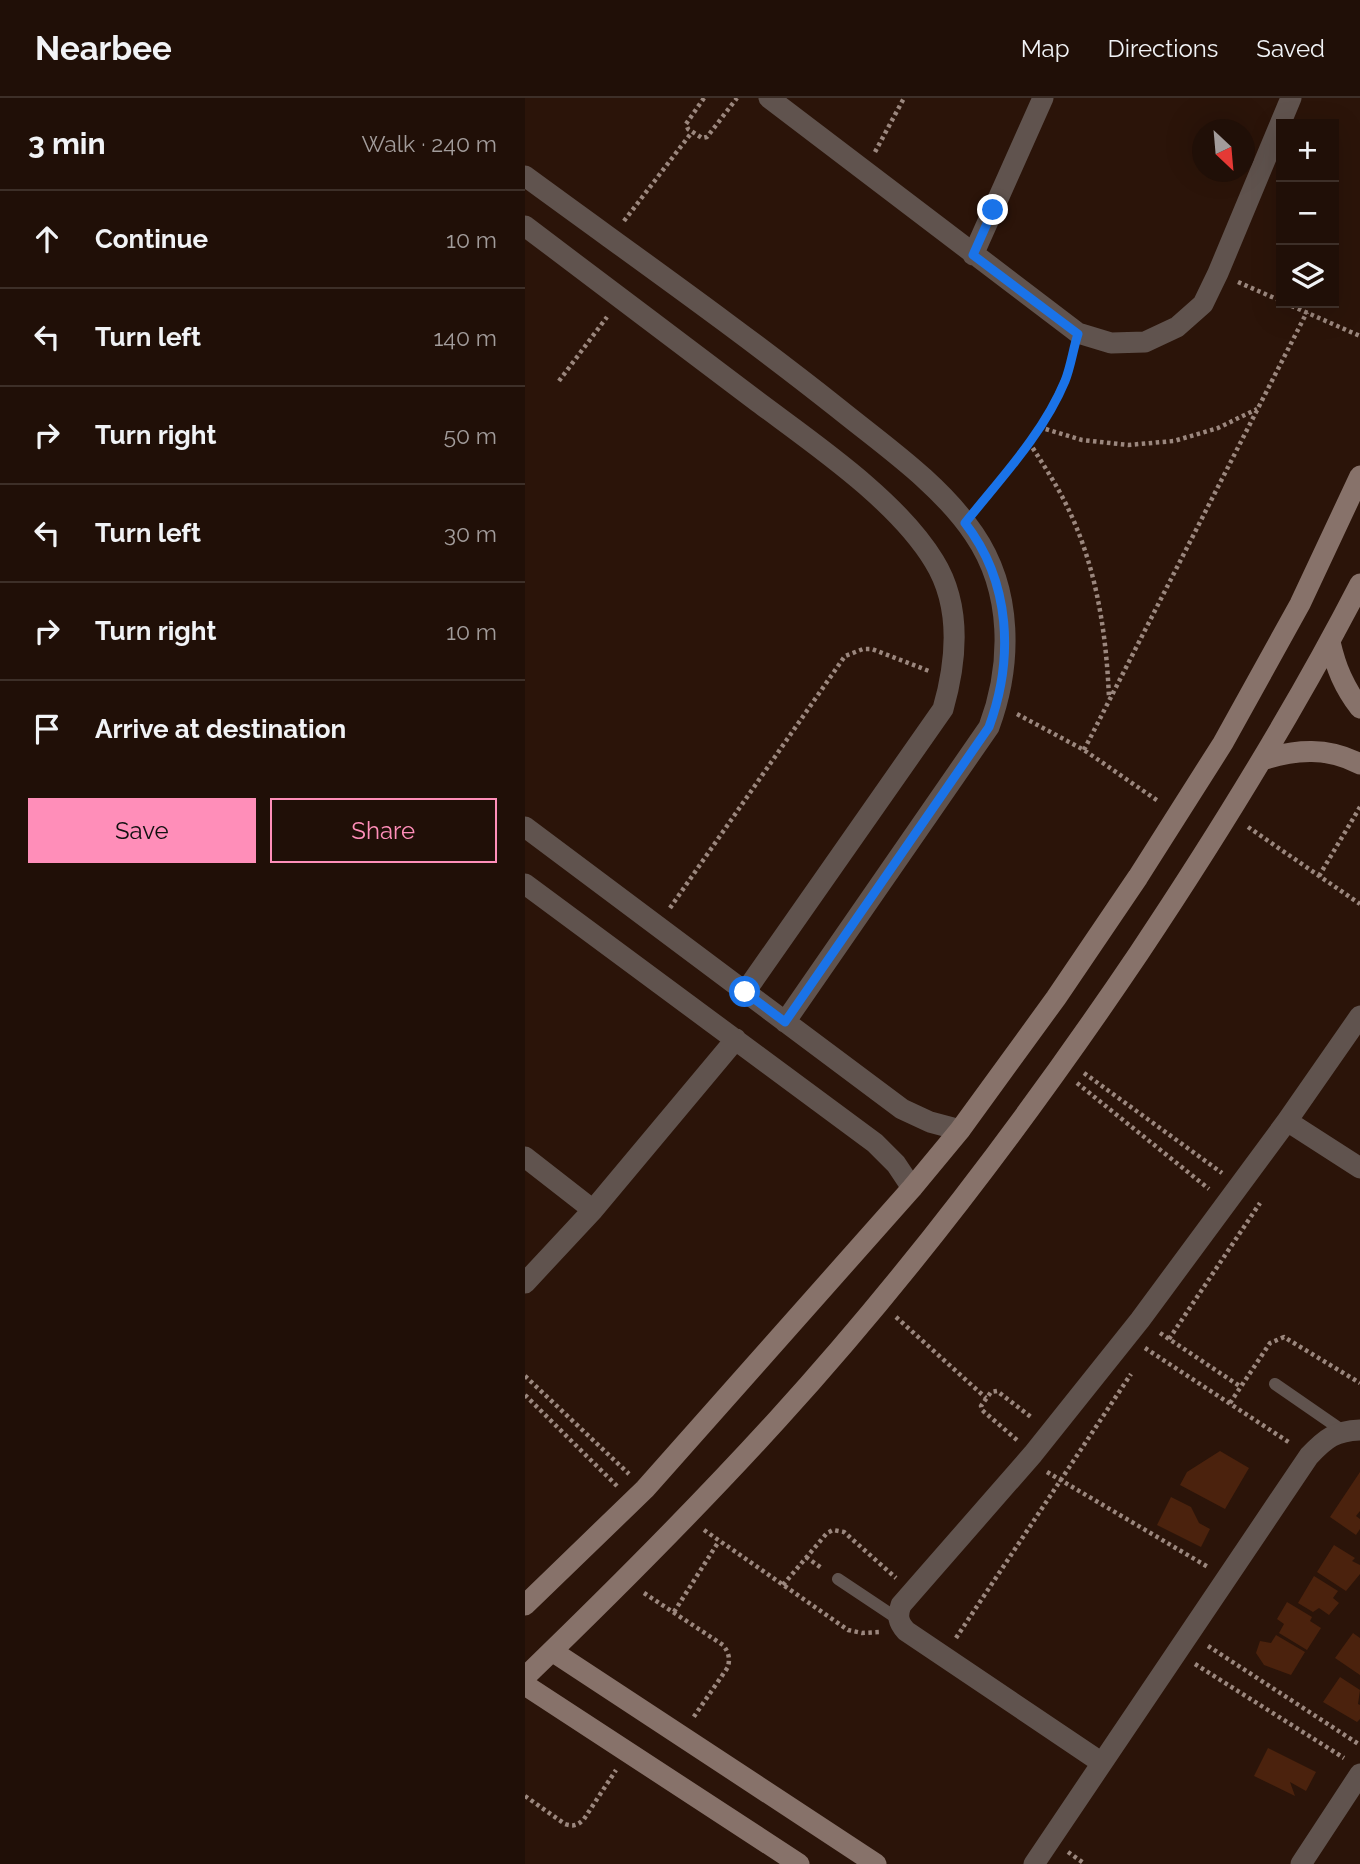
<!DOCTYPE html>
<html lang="en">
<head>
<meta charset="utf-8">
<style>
	body { margin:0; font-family:Raleway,sans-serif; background:#2d1d15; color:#f1f3f6 }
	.controls { position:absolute; right:21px; top:21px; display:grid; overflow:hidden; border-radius:0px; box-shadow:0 7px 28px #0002 }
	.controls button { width:63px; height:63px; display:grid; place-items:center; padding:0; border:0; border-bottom:2px solid #3d2f28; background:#200f07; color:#f1f3f6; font:35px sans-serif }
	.compass { position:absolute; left:667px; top:21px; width:63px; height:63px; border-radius:50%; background:#200f07; box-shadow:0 7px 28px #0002; rotate:154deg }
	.stop { position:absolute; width:21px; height:21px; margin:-16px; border:5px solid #1a73e8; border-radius:50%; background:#fff }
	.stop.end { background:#1a73e8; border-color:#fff; box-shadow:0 2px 7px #0008 }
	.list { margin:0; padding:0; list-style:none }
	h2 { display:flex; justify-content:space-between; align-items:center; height:91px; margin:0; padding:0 28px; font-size:30px }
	h2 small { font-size:23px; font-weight:400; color:#a29c9b }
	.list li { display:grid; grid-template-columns:46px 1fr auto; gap:21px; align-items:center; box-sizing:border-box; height:98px; padding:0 28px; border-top:2px solid #3d2f28 }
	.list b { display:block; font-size:26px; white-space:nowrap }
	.list em { font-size:23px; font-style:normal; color:#a29c9b }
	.actions { display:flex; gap:14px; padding:21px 28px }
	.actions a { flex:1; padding:16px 0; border:2px solid #ff8eb9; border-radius:0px; text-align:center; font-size:24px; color:#ff8eb9 }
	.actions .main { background:#ff8eb9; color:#111 }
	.icon { flex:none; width:38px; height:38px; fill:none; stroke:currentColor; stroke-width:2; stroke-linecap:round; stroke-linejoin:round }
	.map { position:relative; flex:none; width:835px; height:1766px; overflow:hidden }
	header { display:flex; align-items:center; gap:42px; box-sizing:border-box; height:98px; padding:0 35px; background:#200f07; border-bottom:2px solid #3d2f28 }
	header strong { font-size:33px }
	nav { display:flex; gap:38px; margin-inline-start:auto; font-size:24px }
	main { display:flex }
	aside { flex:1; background:#200f07 }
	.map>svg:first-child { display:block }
	.building { fill:#4b220d }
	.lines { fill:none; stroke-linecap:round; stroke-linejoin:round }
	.path { stroke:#9b877e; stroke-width:4.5; stroke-dasharray:3.5 3.5; stroke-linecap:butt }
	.lane { stroke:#60534e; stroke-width:12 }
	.street { stroke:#60534e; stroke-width:21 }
	.secondary { stroke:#87726a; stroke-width:21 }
	.route { stroke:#1a73e8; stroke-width:9 }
</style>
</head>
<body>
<header>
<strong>Nearbee</strong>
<nav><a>Map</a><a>Directions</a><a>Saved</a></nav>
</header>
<main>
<aside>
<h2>3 min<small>Walk · 240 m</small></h2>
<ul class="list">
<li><svg class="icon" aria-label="ahead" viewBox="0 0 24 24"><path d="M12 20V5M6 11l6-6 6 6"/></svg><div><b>Continue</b></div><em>10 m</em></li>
<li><svg class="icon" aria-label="left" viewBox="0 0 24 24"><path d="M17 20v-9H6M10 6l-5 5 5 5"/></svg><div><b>Turn left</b></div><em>140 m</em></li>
<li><svg class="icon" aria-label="right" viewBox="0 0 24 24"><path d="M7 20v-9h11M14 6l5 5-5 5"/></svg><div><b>Turn right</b></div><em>50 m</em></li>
<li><svg class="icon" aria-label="left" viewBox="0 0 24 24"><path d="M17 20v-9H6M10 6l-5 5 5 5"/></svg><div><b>Turn left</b></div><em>30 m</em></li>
<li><svg class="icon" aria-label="right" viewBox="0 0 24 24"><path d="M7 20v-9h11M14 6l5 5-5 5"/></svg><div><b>Turn right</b></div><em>10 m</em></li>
<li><svg class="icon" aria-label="arrive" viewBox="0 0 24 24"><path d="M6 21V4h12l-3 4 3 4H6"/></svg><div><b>Arrive at destination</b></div></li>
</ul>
<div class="actions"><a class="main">Save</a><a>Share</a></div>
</aside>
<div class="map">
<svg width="835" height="1766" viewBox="0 0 835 1766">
	<rect width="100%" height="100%" fill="#2b1409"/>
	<path class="building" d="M695,1353L724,1370L700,1411L655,1387L662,1374Z
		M835,1374V1413L831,1418L835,1421V1431L831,1437L805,1419Z
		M646,1399L666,1409L674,1425L685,1431L676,1449L632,1427Z
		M809,1447L830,1460L827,1463L835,1467V1476L821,1493L792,1474Z
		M789,1478L813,1493L808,1500L814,1505L804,1517L794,1510L788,1514L773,1505Z
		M762,1504L787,1519L785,1523L796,1530L782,1552L754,1535L759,1526L752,1521Z
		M828,1535L835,1540V1577L810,1560Z
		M751,1537L780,1554L766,1577L739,1567L731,1555L735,1543L746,1545Z
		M815,1579L835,1592L833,1606L835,1607V1621L832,1624L798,1604Z
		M743,1650L791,1674L781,1693L765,1684L770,1698L729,1678Z"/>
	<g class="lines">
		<path class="path" d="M179,0L161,26L163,31L177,40L182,39L212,0
			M350,54L379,0
			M99,123L167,34
			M713,184L756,203
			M760,205L835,238
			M34,283L82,219
			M514,329L557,342L603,347L649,343L693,330L732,311
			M504,344C514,360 524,375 533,391C569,455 581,527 584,600
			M455,406C492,359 531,315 547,257
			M492,616L559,652L633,703
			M559,652L782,214
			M723,729L835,806
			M794,778L835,709
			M145,810L320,558L338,551H347L404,573
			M559,975L697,1075
			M552,985L684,1091
			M371,1219L461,1300
			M635,1235L716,1289
			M644,1241L735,1105
			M620,1250L765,1345
			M0,1278L104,1376
			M0,1297L92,1388
			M705,1305L745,1245L759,1239L835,1285
			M492,1342L457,1312L456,1308L466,1294L472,1293L506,1319
			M522,1374L683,1469
			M179,1432L323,1532L337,1535L356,1534
			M281,1459L298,1471
			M258,1487L302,1435L308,1432L319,1434L371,1480
			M119,1495L198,1547C204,1555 205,1560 203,1569L168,1620
			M149,1514L194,1443
			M431,1540L606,1276
			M683,1548L835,1647
			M670,1566L819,1660
			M0,1698L40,1726C49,1729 53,1727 59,1721L91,1672
			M543,1754L560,1766"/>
		<path class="lane" d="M750,1286L818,1333
			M313,1481L373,1521"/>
		<path class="street" d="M244,0L553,235L586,245L620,244L652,229L678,206L693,175L766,0
			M0,78C105,155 212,230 314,311C361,349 415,386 449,436C488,493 487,567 464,629L260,924
			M0,128C78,187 155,245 233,304C289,346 372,402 409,463C437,508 432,562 418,611L220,894
			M448,157L518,0
			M0,729L377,1011L405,1024L435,1032
			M0,786L350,1045L371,1066L387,1090
			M762,1023L835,1070
			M0,1059L68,1112
			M0,1185L68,1112L211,941
			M577,1665L381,1533C373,1524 372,1518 376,1507L508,1356L615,1222L762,1023L835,918
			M509,1766L784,1358C801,1340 810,1333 835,1332
			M776,1766L835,1676"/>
		<path class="secondary" d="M805,544C811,570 819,589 835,610
			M737,662C771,651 803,649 835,666
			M0,1507L120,1391L387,1090L435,1032L531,900L613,779L698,645L775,506L835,378
			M27,1553L351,1766
			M0,1579C87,1495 172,1410 253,1321C385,1176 504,1018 614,855C694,735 769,614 835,486
			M0,1587L274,1766"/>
	</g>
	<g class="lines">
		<path class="route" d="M220,894L260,924L464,629C489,561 486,484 440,425C476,380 518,336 540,283C546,268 548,251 553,236L448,157L468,112"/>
	</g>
</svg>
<div class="controls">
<button>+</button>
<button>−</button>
<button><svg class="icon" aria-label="layers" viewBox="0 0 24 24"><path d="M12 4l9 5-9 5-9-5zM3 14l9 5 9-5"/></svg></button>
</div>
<svg class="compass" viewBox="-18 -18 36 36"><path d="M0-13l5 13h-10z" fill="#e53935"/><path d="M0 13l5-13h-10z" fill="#a29c9b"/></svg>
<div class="stop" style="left:220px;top:894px"></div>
<div class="stop end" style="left:468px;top:112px"></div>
</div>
</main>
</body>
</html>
